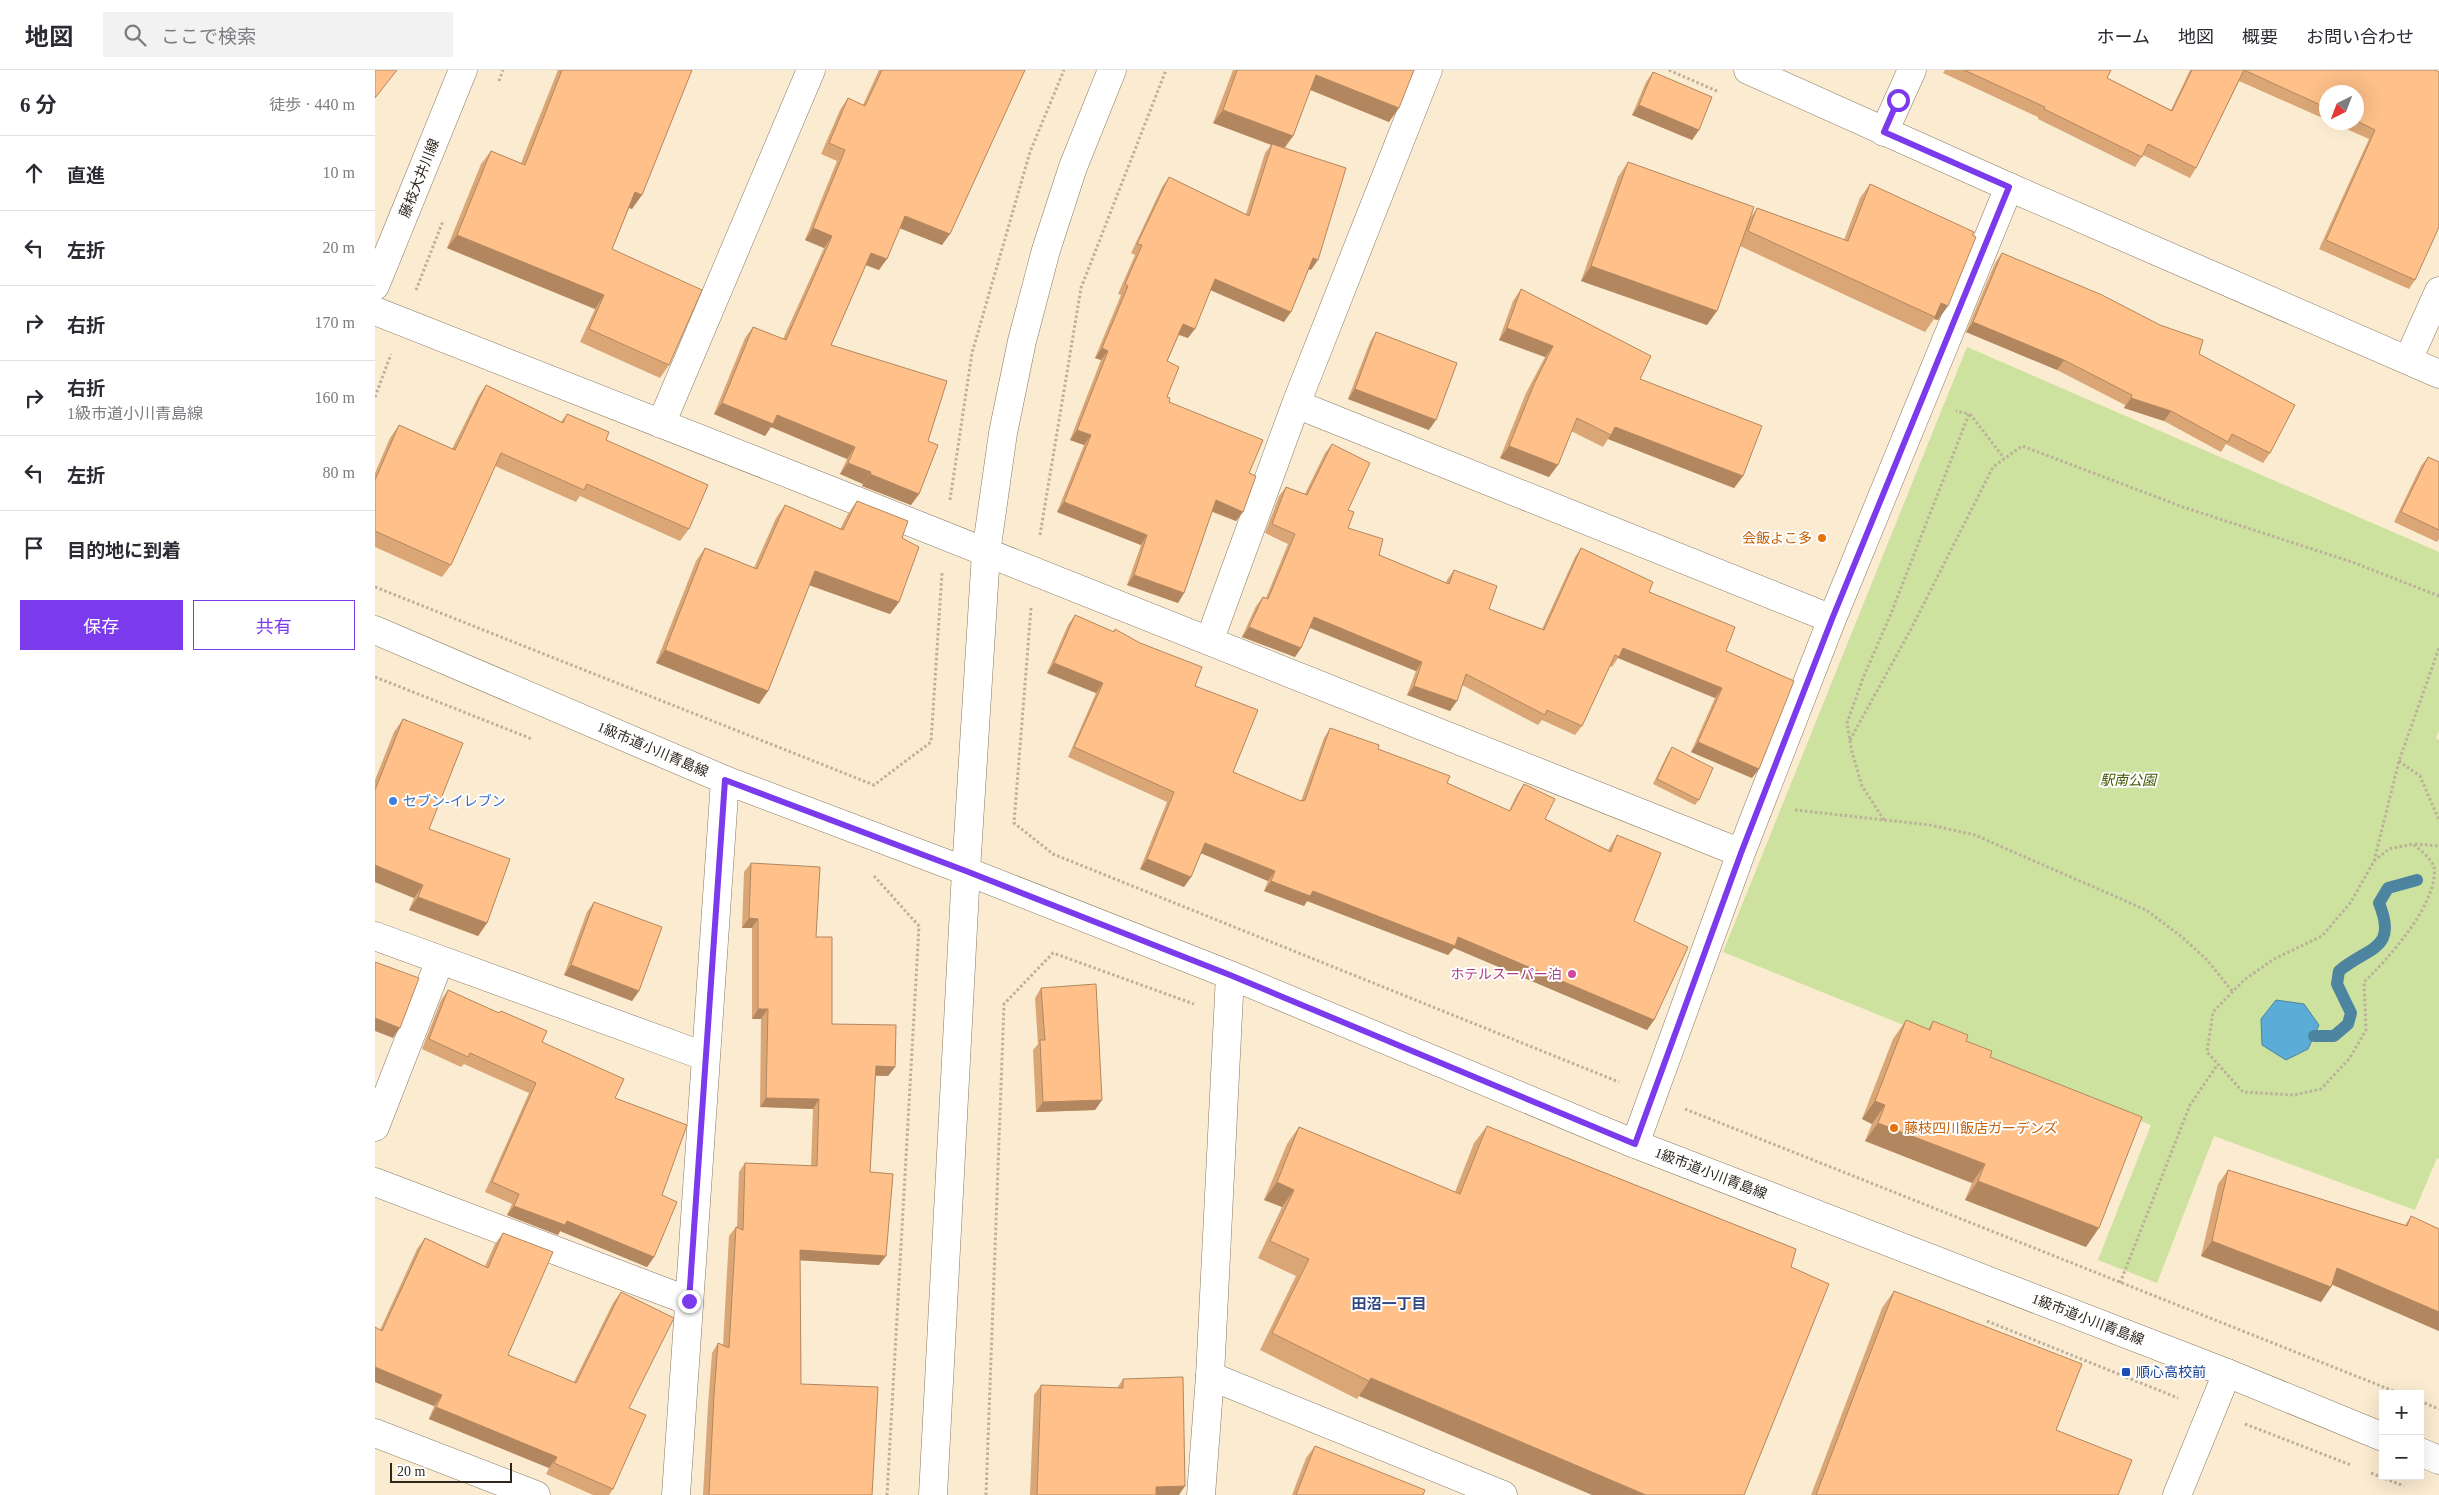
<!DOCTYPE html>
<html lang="ja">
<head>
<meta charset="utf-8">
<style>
	body { margin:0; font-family:"Times New Roman","Noto Sans JP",serif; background:#f2f2f3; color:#2b2b33 }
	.controls { position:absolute; right:15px; bottom:15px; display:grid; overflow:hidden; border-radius:0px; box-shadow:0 5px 20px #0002 }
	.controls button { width:45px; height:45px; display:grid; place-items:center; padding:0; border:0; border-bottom:1px solid #e1e1e2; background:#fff; color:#2b2b33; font:25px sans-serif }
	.compass { position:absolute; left:1944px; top:15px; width:45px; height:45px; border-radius:50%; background:#fff; box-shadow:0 5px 20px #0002; rotate:222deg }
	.scale { position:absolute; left:15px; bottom:12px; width:122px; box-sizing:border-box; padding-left:5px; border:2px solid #2d271e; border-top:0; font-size:14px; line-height:18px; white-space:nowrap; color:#2d271e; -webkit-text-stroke:4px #fff; paint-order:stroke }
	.stop { position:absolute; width:15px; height:15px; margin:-11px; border:4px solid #7c3aed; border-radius:50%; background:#fff }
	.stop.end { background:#7c3aed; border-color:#fff; box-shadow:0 1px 5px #0008 }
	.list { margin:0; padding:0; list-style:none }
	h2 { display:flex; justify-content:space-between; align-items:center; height:65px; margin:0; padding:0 20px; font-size:21px }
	h2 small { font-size:16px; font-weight:400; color:#7c7c81 }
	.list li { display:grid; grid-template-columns:32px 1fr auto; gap:15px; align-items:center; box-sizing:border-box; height:75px; padding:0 20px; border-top:1px solid #e1e1e2 }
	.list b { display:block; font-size:19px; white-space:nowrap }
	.list p { margin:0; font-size:16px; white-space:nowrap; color:#7c7c81 }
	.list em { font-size:16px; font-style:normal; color:#7c7c81 }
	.actions { display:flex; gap:10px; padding:15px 20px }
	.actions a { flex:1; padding:11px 0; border:1px solid #7c3aed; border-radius:0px; text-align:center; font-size:18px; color:#7c3aed }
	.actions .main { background:#7c3aed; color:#fff }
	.icon { flex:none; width:28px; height:28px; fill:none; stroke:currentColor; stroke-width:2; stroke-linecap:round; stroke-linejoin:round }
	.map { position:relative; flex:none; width:2064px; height:1425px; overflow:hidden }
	header { display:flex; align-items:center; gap:30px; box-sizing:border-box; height:70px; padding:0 25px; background:#fff; border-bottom:1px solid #e1e1e2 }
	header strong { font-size:24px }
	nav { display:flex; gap:28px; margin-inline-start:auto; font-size:18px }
	.search { width:350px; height:45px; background:#f2f2f3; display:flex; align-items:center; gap:12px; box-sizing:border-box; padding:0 18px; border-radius:0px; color:#7c7c81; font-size:19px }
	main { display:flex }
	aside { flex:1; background:#fff }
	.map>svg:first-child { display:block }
	.green { fill:#cce29e }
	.water { fill:#5bacd7; stroke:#4d84a0 }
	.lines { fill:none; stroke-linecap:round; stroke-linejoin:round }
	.stream { stroke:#4d84a0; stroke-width:12 }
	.minor-casing { stroke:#877962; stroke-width:29 }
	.tertiary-casing { stroke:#877962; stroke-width:29 }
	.primary-casing { stroke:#877962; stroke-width:29 }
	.path { stroke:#bdb09b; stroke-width:3; stroke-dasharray:2.5 2.5; stroke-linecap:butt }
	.minor { stroke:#fff; stroke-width:28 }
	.tertiary { stroke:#fff; stroke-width:28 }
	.primary { stroke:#fff; stroke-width:28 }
	.wall { fill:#dba676 }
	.shaded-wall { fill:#b28760 }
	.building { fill:#ffc189; stroke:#b28760 }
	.route { stroke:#7c3aed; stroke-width:6 }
	.food-dot { fill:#e8710a; stroke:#fff; stroke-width:2 }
	.shop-dot { fill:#3f7fe0; stroke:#fff; stroke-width:2 }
	.hotel-dot { fill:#d1479c; stroke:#fff; stroke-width:2 }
	.transit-dot { fill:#1a4fb4; stroke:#fff; stroke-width:2 }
	.labels { text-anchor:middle; stroke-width:4; stroke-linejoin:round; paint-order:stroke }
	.street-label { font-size:14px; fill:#2d271e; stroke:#fff }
	.food-label { font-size:14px; fill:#c56008; stroke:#fff; text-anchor:end }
	.park-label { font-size:14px; font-style:italic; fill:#445801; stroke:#fff }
	.shop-label { font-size:14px; fill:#366cbe; stroke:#fff; text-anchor:start }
	.hotel-label { font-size:14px; fill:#b23c85; stroke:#fff; text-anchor:end }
	.transit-label { font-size:14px; fill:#164399; stroke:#fff; text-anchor:start }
	.neighbourhood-label { font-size:15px; font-weight:bold; fill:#334882; stroke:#fff }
</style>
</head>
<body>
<header>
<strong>地図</strong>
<div class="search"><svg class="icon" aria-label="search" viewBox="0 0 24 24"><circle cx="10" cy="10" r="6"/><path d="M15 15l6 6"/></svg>ここで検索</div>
<nav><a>ホーム</a><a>地図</a><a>概要</a><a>お問い合わせ</a></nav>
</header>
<main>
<aside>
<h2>6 分<small>徒歩 · 440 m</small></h2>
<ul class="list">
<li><svg class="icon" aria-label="ahead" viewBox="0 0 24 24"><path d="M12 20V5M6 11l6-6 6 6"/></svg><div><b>直進</b></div><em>10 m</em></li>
<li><svg class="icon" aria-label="left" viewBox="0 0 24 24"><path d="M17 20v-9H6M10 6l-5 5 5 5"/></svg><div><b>左折</b></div><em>20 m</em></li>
<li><svg class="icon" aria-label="right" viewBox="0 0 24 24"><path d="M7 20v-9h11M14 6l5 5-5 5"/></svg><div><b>右折</b></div><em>170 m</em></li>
<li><svg class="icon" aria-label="right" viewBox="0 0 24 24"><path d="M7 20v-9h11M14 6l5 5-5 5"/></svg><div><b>右折</b><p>1級市道小川青島線</p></div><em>160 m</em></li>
<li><svg class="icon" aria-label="left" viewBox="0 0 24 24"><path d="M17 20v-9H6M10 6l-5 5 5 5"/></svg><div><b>左折</b></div><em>80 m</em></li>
<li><svg class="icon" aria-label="arrive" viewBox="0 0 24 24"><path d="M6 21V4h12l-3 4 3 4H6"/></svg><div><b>目的地に到着</b></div></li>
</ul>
<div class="actions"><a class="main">保存</a><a>共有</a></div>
</aside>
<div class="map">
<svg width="2064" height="1425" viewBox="0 0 2064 1425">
	<rect width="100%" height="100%" fill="#fbebd1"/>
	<path class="green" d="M1592,277L2064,482V661L2061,668L2064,670V1089L2062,1088L2040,1140L1839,1066L1782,1213L1723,1190L1776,1055L1348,882Z"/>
	<path class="water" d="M1901,930L1929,934L1944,955L1933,979L1911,990L1887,975L1886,949Z"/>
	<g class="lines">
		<path class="stream" d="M1939,966H1959L1973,954L1976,943L1962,914L1964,901C1994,876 2023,880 2004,833L2013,818L2042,810"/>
		<defs>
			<path id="minor" d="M1509,62L1537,0
				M0,241C456,420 912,600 1366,783
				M2033,290L2064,221
				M921,334L1457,549
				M286,354L436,0
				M835,569L921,334L1053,0
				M0,866L329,986
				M0,1057L65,890
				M1260,1074L1366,783L1457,549L1634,117
				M0,1112L314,1231
				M0,1363L161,1425
				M301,1425L350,710
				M826,1425L835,1306
				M1802,1425L1852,1303"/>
			<path id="tertiary" d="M1373,0L1634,117L2064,304
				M0,560L350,710L591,801L855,905L1260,1074L1852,1303L2008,1367
				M855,905L835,1306L1128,1425
				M2045,1382L2064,1390
				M558,1425L591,801L611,483L628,363L647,271L671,180L698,97L737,0"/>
			<path id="primary" d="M0,216L88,0"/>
		</defs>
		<use href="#minor" class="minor-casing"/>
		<use href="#tertiary" class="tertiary-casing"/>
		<use href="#primary" class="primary-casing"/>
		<path class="path" d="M1294,0L1344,22
			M124,11L128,0
			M41,220L68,151
			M0,327L16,284
			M1595,344L1629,388
			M575,430L597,283L655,82L689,0
			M665,465L706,218L791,0
			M0,517L499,715L556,672L567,503
			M656,538L639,753L678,784L1244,1012
			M0,607L157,669
			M1475,670L1535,561L1618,397L1647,376L1808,437L1977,492L2064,526
			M2024,691L2045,706L2064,750
			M1420,740L1555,755L1600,765L1771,840L1807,867L1832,890L1858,922
			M1509,750L1487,716L1477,682L1472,653L1488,608L1515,546L1594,344L1581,341
			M2040,774L2064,776
			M1999,791L2014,779L2038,774C2045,780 2056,788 2059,797C2064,833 2012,890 1989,912L1991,960L1974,989L1946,1019L1919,1025L1868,1022L1832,982L1838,942L1869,910L1899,889L1947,866L1976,832L1999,791L2024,691L2064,578
			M499,806L544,856L512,1425
			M1310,1039L2026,1324
			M1745,1213L1815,1035L1843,994
			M1612,1251L1803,1328
			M2045,1331L2064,1339
			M1870,1354L1976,1395
			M1996,1403L2029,1416
			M611,1425L629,934L678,883L819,934"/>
		<use href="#minor" class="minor"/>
		<use href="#tertiary" class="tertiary"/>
		<use href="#primary" class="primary"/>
	</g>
	<path class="wall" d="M183,0H317L257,139L254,138L237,179L294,295L285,308L205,272L220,239L72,178L106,94L116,81L146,93Z
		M504,0H650L567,175L524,158L504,200L491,195L456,275L553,371L544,424L536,435L487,416L488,414L465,404L472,389L396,357L390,366L339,344L370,268L378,257L408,269L449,178L430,170L462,91L446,84L465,40L473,28L488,35Z
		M858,0H1039L1014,52L935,20L918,66L910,78L936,200L934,199L909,252L835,220L813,268L804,265L792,291V327L794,332L874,403L868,442L861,451L837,442L809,523L803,533L752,515L766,475L682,442L709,375L695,370L726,290L720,288L746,225L743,224L760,185L756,183L787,117L794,107L871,144L890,83L896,75L838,53Z
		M1570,0H1736L1732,8L1796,40L1815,0H2060L2040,210L2034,219L1944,179L1994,69L1956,52H1982V22H1952V50L1864,11L1821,98L1815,108L1768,85L1760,97L1663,49V47L1568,3Z
		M1278,2L1324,60L1317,70L1257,45L1271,12Z
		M1253,92L1375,148L1382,138L1469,170L1485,128L1495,114L1563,250L1559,249L1550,262L1365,176L1332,255L1206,211L1243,107Z
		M1627,183L1824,284L1895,383L1888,393L1851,374L1846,382L1789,351L1749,338L1750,335L1682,300L1591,262L1620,193Z
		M1146,219L1265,309L1368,406L1359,418L1233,369L1228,377L1196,361L1174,407L1125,388L1151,323L1170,287L1124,270L1138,231Z
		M1001,262L1054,360L973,329L995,272Z
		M111,315L186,352L192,344L231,370L314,459L305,471L205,426L201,432L120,396L76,495L67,507L0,477V403L15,368L24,355L77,379L103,327Z
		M957,374L973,440V458L1004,485L1071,513L1072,510L1079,500L1114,539L1167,559L1200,487L1206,478L1274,522L1351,581L1377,708L1316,682L1340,628L1243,588L1237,597L1235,596L1207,656L1200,665L1167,650L1163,655L1087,615L1075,641L1032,625L1041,601L935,558L926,578L920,587L867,567L881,536L888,527L891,528L913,474L890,463L904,426L911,417L930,424L950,383Z
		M2053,387L2064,392V469L2062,472L2019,452L2046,396Z
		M482,431L527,468L524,532L515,544L434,515L393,621L384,634L281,593L321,491L330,478L379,498L401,448L410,435L465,459L473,444Z
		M700,545L738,562L740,559L820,616L858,702L926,731L949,668L955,658L1003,679L1072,713L1134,741L1142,724L1149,714L1170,749L1233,780L1242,765L1259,851L1279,950L1272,960L1079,878L1073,885L932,831L929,836L889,821L893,811L826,783L816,807L809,817L765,799L792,732L693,687L721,623L672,603L693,555Z
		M28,649L54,759L112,853L103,866L34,840L39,828L0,812V710L19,662Z
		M1297,677L1324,730L1320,735L1278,714L1293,683Z
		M376,793L441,867L457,954L520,997L513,1006H500L495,1102L504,1195L425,1190L426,1314L497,1425H328L333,1335L337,1283L343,1273L348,1275L354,1166L361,1157H362L364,1102L370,1093L436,1096L438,1039L385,1037L386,949H377V858H367L369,802Z
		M219,832L264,921L257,931L189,905L212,842Z
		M666,918L727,1030L720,1040L661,1042L658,980L663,974L660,928Z
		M73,920L124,943L126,941L240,1028L287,1125L279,1187L272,1197L185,1161L183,1165L132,1145L137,1134L110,1122L154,1023L89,994L86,997L47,979L66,930Z
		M1531,950L1553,959L1558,951L1591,971L1615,987L1711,1177L1590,1130L1597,1113L1490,1071L1497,1054L1487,1049L1518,969Z
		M1112,1056L1421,1179L984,1326L982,1329L885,1280L921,1206L883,1188L907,1137L889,1130L912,1074L924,1057L1080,1122L1099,1073Z
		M1853,1100L2030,1155L2036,1146L2064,1261L1957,1214L1956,1217L1946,1232L1826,1186L1843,1114Z
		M128,1163L133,1285L199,1312L238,1233L246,1222L254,1338L238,1419L234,1425H218L171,1404L174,1398L54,1349L59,1336L0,1312V1257L5,1260L42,1179L50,1168L110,1196L120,1174Z
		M1519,1221L1681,1360L1743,1425H1436L1507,1238Z
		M748,1309L804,1425H655L659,1325L666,1315L742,1318Z
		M940,1376L1048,1425H917L931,1388Z"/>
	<path class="shaded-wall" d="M941,5L1024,38L1014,52L931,18Z
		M1264,35L1324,60L1317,70L1257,45Z
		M848,40L918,66L908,79L838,53Z
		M260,122L267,125L257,139L250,136Z
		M530,146L575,164L567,175L522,157Z
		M438,158L457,166L449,178L430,170Z
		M82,165L229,225L220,239L72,178Z
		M496,183L512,189L504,200L488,194Z
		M938,188L943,190L936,200L931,198Z
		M1216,196L1342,241L1332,255L1206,211Z
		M840,209L916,242L909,252L833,219Z
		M1566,233L1573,236L1563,250L1559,249Z
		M1598,252L1689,290L1682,300L1591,262Z
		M808,254L820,259L813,268L802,264Z
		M1132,258L1178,276L1170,287L1124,270Z
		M727,278L733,281L726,290L720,288Z
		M980,319L1061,350L1054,360L973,329Z
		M1756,328L1796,341L1789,351L1749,338Z
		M347,333L402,345L480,377L472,389L396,357L390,366L339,344Z
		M1240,357L1368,406L1359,418L1233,369Z
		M702,360L716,365L709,375L695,370Z
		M1134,376L1183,395L1174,407L1125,388Z
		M473,393L496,402L488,414L465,404Z
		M495,404L544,424L536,435L487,416Z
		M841,430L868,442L861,451L834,440Z
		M689,432L772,465L766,475L682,442Z
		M440,501L524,532L515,544L431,514Z
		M759,505L809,523L803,533L752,515Z
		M939,547L1047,592L1041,601L933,557Z
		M874,557L926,578L920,587L867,567Z
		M1248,578L1347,618L1340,628L1243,588Z
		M290,580L393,621L384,634L281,593Z
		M679,593L728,613L721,623L672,603Z
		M1039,616L1082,631L1075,641L1032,625Z
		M1323,672L1384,699L1377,708L1316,682Z
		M830,773L900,801L893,811L823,782Z
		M772,789L816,807L809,817L765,799Z
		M0,795L48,815L39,828L0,812Z
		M896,811L938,821L1083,867L1279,950L1272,960L1079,878L1073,885L932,831L929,836L889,821Z
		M43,827L112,853L103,866L34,840Z
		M374,848L383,849L377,858H367Z
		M196,895L264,921L257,931L189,905Z
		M383,939H393L386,949H377Z
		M0,948L25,958L18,968L0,961Z
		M501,996L520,997L513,1006L494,1005Z
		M391,1028L444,1029L438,1039L385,1037Z
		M727,1030L720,1040L661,1042L668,1032Z
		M1500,1031L1510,1035L1497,1054L1487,1049Z
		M1503,1053L1610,1094L1597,1113L1490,1071Z
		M1603,1111L1724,1158L1711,1177L1590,1130Z
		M902,1112L919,1120L907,1137L889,1130Z
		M139,1136L192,1151L279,1187L272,1197L185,1161L183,1165L132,1145Z
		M1837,1171L1956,1217L1946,1232L1826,1186Z
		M425,1180L511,1186L504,1195L419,1190Z
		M1962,1198L2064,1242V1261L1951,1212Z
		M0,1297L67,1325L59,1336L0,1312Z
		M996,1308L1271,1425H1217L984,1326Z
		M61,1337L182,1387L174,1398L54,1349Z
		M810,1416L804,1425H776L781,1417Z"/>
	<path class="building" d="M0,0H22L0,28Z
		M187,0H317L267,125L260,122L237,179L327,220L294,295L214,259L229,225L82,165L116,81L150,95Z
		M507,0H650L575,164L530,146L512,189L496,183L456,275L572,311L553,371L563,375L544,424L495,404L496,402L473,393L480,377L402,345L398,354L347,333L378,257L411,270L457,166L438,158L470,80L454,73L473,28L490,36Z
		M862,0H1039L1024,38L941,5L918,66L848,40Z
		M1589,0H1736L1732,8L1797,41L1817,0H2060L2064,2V157L2040,210L1951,170L2000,60L1982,51V22H1952V38L1869,0L1821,98L1773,74L1767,87L1669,39L1670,37Z
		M1278,2L1337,27L1324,60L1264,35Z
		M897,74L971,98L943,190L938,188L916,242L840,209L820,259L808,254L792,291L804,297L792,327L795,328L794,332L888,370L874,403L881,406L868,442L841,430L809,523L759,505L772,465L689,432L716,365L702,360L733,281L727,278L753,216L750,214L767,175L762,174L794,107L874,146Z
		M1253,92L1379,137L1342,241L1216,196Z
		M1495,114L1599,162L1597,165L1601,167L1573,236L1566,233L1560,247L1373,161L1382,138L1473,171Z
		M1627,183L1727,225L1785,255L1828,270L1824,284L1920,335L1895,383L1857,364L1853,372L1796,341L1756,328L1757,325L1689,290L1598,252Z
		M1146,219L1276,286L1265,309L1387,356L1368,406L1240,357L1236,365L1202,348L1183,395L1134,376L1160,312L1178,276L1132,258Z
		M1001,262L1082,293L1061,350L980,319Z
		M111,315L188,353L192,344L234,362L231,370L333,415L314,459L212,414L209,420L126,383L76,495L0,461V410L24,355L80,380Z
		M957,374L995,393L973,440L979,442L973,458L1008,469L1004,485L1074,514L1079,500L1122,516L1114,539L1169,560L1206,478L1278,512L1274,522L1360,557L1351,581L1419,611L1384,699L1323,672L1347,618L1248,578L1244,587L1240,585L1207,656L1172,640L1170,645L1091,604L1082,631L1039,616L1047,592L939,547L926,578L874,557L888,527L893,529L920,464L897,454L911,417L932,425Z
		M2053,387L2064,392V460L2026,442Z
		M482,431L533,451L527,468L544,477L524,532L440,501L393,621L290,580L330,478L382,499L410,435L468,460Z
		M700,545L739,562L740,559L765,573L827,597L820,616L883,640L858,702L926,731L930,730L955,658L1004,675L1003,679L1075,706L1072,713L1135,741L1149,714L1180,729L1170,749L1236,782L1242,765L1286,783L1259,851L1313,877L1279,950L1083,867L1080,876L938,821L935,826L896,811L900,801L830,773L816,807L772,789L799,722L699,677L728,613L679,593Z
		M28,649L88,673L54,759L135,789L112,853L43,827L48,815L0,795V720Z
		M1297,677L1338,698L1324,730L1282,709Z
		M376,793L445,797L441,867H457V954L521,955L520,997L501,996L495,1102L518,1104L511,1186L425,1180L426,1314L503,1317L497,1425H334L339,1325L343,1273L354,1278L361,1157L368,1160L370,1093L442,1096L444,1029L391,1028L393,939H383V849L374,848Z
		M219,832L287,857L264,921L196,895Z
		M0,892L44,908L25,958L0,948Z
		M721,914L727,1030L668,1032L665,970H670L666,918Z
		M73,920L124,943L126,941L172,961L167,972L249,1009L240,1028L312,1055L287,1125L302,1132L279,1187L192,1151L190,1155L139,1136L144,1124L117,1112L161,1013L95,983L93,987L54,969Z
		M1531,950L1555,960L1558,951L1593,965L1591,971L1617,981L1615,987L1767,1047L1724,1158L1603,1111L1610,1094L1503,1053L1510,1035L1500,1031Z
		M1112,1056L1421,1179L1416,1197L1454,1214L1369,1425H1271L996,1308L994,1311L897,1263L934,1189L895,1171L919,1120L902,1112L924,1057L1085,1124Z
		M1853,1100L2032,1156L2036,1146L2064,1159V1242L1962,1198L1956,1217L1837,1171Z
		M128,1163L178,1182L133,1285L201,1313L246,1222L299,1248L254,1338L271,1345L238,1419L179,1393L182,1387L61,1337L67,1325L0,1297V1257L7,1261L50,1168L113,1198Z
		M1519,1221L1707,1294L1681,1360L1757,1390L1743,1425H1441Z
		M808,1307L810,1416L781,1417V1425H662L666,1315L748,1318V1309Z
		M940,1376L1050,1420L1048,1425H921Z"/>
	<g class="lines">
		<path class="route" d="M314,1231L350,710L591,801L855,905L1260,1074L1366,783L1457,549L1634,117L1509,62L1523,30"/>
	</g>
	<g class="food-dot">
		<circle cx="1447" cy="468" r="5"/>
		<circle cx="1519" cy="1058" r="5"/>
	</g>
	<circle class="shop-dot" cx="18" cy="731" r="5"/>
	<circle class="hotel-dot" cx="1197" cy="904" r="5"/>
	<rect class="transit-dot" x="1746" y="1297" width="10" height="10" rx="2.5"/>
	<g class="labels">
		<g class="street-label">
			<text transform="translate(44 108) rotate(-68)" y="5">藤枝大井川線</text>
			<text transform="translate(278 679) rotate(23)" y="5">1級市道小川青島線</text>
			<text transform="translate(1336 1103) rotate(21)" y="5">1級市道小川青島線</text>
			<text transform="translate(1713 1249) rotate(21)" y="5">1級市道小川青島線</text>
		</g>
		<g class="food-label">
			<text x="1437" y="473">会飯よこ多</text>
			<text x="1529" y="1063" text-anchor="start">藤枝四川飯店ガーデンズ</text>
		</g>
		<g class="park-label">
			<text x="1753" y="715">駅南公園</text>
		</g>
		<g class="shop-label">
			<text x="28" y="736">セブン-イレブン</text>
		</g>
		<g class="hotel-label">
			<text x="1187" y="909">ホテルスーパー泊</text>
		</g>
		<g class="transit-label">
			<text x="1761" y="1307">順心高校前</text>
		</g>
		<g class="neighbourhood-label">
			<text x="1014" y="1239">田沼一丁目</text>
		</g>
	</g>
</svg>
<div class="controls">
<button>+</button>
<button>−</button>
</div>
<svg class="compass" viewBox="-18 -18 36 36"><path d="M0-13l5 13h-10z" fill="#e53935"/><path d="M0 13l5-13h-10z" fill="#7c7c81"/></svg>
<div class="scale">20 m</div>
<div class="stop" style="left:1523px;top:30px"></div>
<div class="stop end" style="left:314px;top:1231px"></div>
</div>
</main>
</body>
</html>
